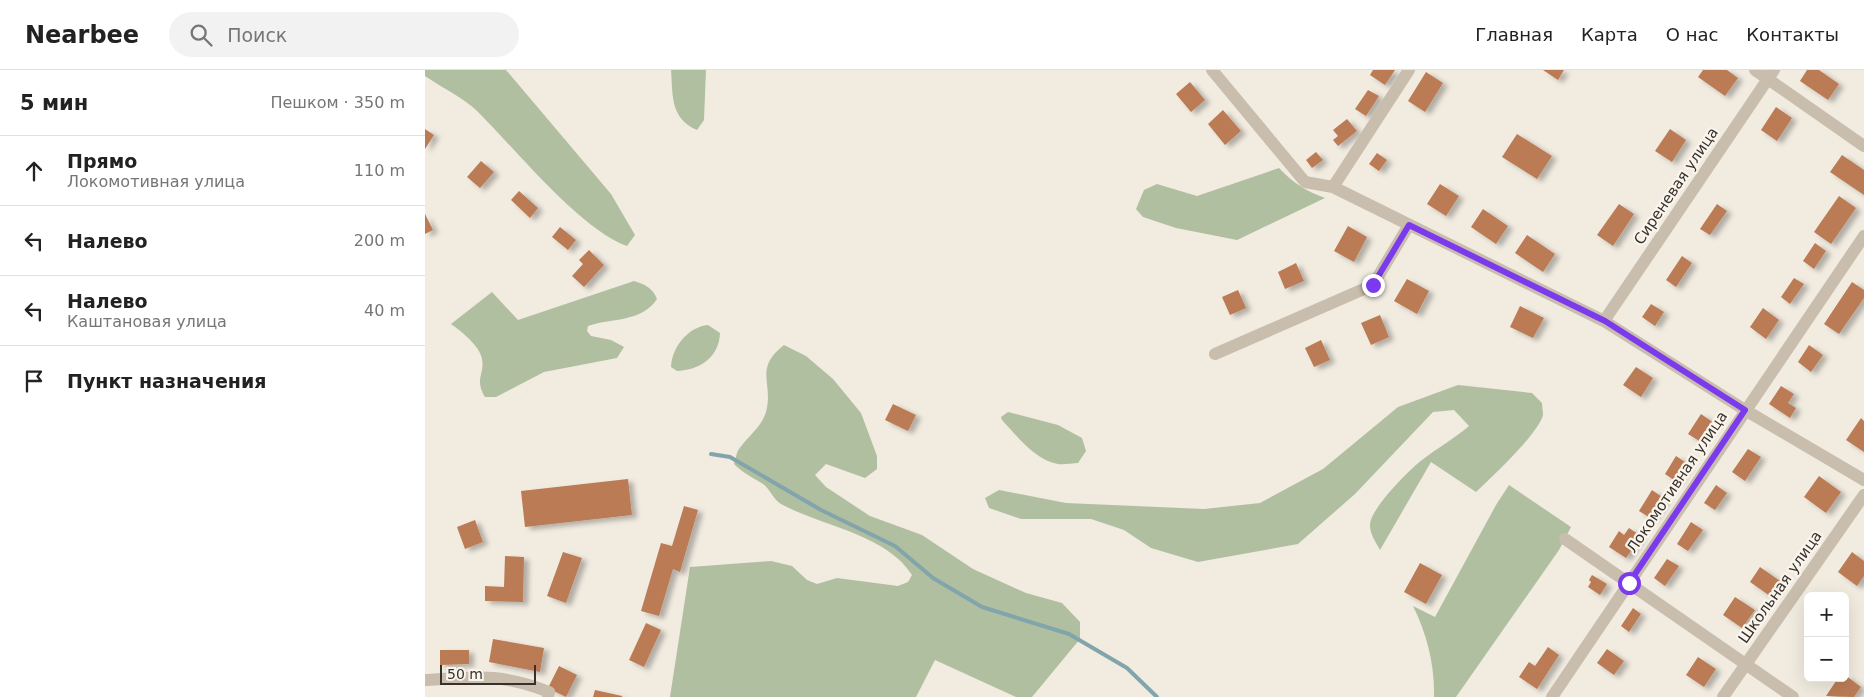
<!DOCTYPE html>
<html lang="ru">
<head>
<meta charset="utf-8">
<style>
	body { margin:0; font-family:"DejaVu Sans",sans-serif; background:#f2f2f2; color:#222 }
	.controls { position:absolute; right:15px; bottom:15px; display:grid; overflow:hidden; border-radius:8px; box-shadow:0 5px 20px #0002 }
	.controls button { width:45px; height:45px; display:grid; place-items:center; padding:0; border:0; border-bottom:1px solid #e0e0e0; background:#fff; color:#222; font:25px sans-serif }
	.scale { position:absolute; left:15px; bottom:12px; width:96px; box-sizing:border-box; padding-left:5px; border:2px solid #38312b; border-top:0; font-size:14px; line-height:18px; white-space:nowrap; color:#38312b; -webkit-text-stroke:4px #f9f5ed; paint-order:stroke }
	.stop { position:absolute; width:15px; height:15px; margin:-11px; border:4px solid #7c3aed; border-radius:50%; background:#fff }
	.stop.end { background:#7c3aed; border-color:#fff; box-shadow:0 1px 5px #0008 }
	.list { margin:0; padding:0; list-style:none }
	h2 { display:flex; justify-content:space-between; align-items:center; height:65px; margin:0; padding:0 20px; font-size:21px }
	h2 small { font-size:16px; font-weight:400; color:#767676 }
	.list li { display:grid; grid-template-columns:32px 1fr auto; gap:15px; align-items:center; box-sizing:border-box; height:70px; padding:0 20px; border-top:1px solid #e0e0e0 }
	.list b { display:block; font-size:19px; white-space:nowrap }
	.list p { margin:0; font-size:16px; white-space:nowrap; color:#767676 }
	.list em { font-size:16px; font-style:normal; color:#767676 }
	.icon { flex:none; width:28px; height:28px; fill:none; stroke:currentColor; stroke-width:2; stroke-linecap:round; stroke-linejoin:round }
	.map { position:relative; flex:none; width:1439px; height:627px; overflow:hidden }
	header { display:flex; align-items:center; gap:30px; box-sizing:border-box; height:70px; padding:0 25px; background:#fff; border-bottom:1px solid #e0e0e0 }
	header strong { font-size:24px }
	nav { display:flex; gap:28px; margin-inline-start:auto; font-size:18px }
	.search { width:350px; height:45px; background:#f2f2f2; display:flex; align-items:center; gap:12px; box-sizing:border-box; padding:0 18px; border-radius:28px; color:#767676; font-size:19px }
	main { display:flex }
	aside { flex:1; background:#fff }
	.map>svg:first-child { display:block }
	.green { fill:#b1bfa1 }
	.lines { fill:none; stroke-linecap:round; stroke-linejoin:round }
	.stream { stroke:#82a5ac; stroke-width:4 }
	.building { fill:#bb7b54; filter:url(#shadow) }
	.street { stroke:#c9bdad; stroke-width:12 }
	.route { stroke:#7c3aed; stroke-width:6 }
	.labels { text-anchor:middle; stroke-width:4.5; stroke-linejoin:round; paint-order:stroke }
	.street-label { font-size:15px; fill:#38312b; stroke:#f9f5ed }
</style>
</head>
<body>
<header>
<strong>Nearbee</strong>
<div class="search"><svg class="icon" aria-label="search" viewBox="0 0 24 24"><circle cx="10" cy="10" r="6"/><path d="M15 15l6 6"/></svg>Поиск</div>
<nav><a>Главная</a><a>Карта</a><a>О нас</a><a>Контакты</a></nav>
</header>
<main>
<aside>
<h2>5 мин<small>Пешком · 350 m</small></h2>
<ul class="list">
<li><svg class="icon" aria-label="ahead" viewBox="0 0 24 24"><path d="M12 20V5M6 11l6-6 6 6"/></svg><div><b>Прямо</b><p>Локомотивная улица</p></div><em>110 m</em></li>
<li><svg class="icon" aria-label="left" viewBox="0 0 24 24"><path d="M17 20v-9H6M10 6l-5 5 5 5"/></svg><div><b>Налево</b></div><em>200 m</em></li>
<li><svg class="icon" aria-label="left" viewBox="0 0 24 24"><path d="M17 20v-9H6M10 6l-5 5 5 5"/></svg><div><b>Налево</b><p>Каштановая улица</p></div><em>40 m</em></li>
<li><svg class="icon" aria-label="arrive" viewBox="0 0 24 24"><path d="M6 21V4h12l-3 4 3 4H6"/></svg><div><b>Пункт назначения</b></div></li>
</ul>
</aside>
<div class="map">
<svg width="1439" height="627" viewBox="0 0 1439 627">
	<defs>
		<filter id="shadow"><feDropShadow dx="5" dy="3" stdDeviation="2.5" flood-color="#0004"/></filter>
	</defs>
	<rect width="100%" height="100%" fill="#f1ebe0"/>
	<path class="green" d="M0,0H81L186,124L210,165L202,176C154,159 89,77 51,40C37,27 16,17 0,6Z
		M246,0H281L279,50L272,60C245,48 248,26 246,0Z
		M854,98C868,113 881,121 900,128L812,170L751,158L718,147L711,139L719,120L732,114L772,126Z
		M209,211C219,214 228,218 232,229C216,253 185,248 163,256L162,261L166,266L186,270L199,277L192,288L119,302L71,327H60C49,308 60,305 57,289C55,276 36,261 26,254L67,222L93,250Z
		M283,255L295,263C294,288 274,300 252,301L246,297C247,277 263,257 283,255Z
		M359,275L381,286L408,309L436,343L452,386V399L440,408L401,394L390,405L401,417L445,446L497,465L548,499L601,523L637,533L655,552V569L607,627H591L510,590L491,627H245L265,497L346,491L367,496L382,510L392,514L412,508L473,516L483,512L487,505C461,464 396,456 356,434C348,429 345,419 338,414C327,407 318,403 309,394C311,389 311,383 314,379C323,366 336,358 341,342C349,313 328,299 359,275Z
		M1033,315L1107,323L1117,333C1117,336 1118,341 1118,345C1114,363 1066,408 1051,422L1006,392L955,480C951,472 945,465 945,455C945,439 984,400 997,390C1012,378 1029,369 1044,356L1029,340L1008,342L930,424L873,474L773,492L726,478L699,460L666,449H596L564,438L560,428L574,420L641,433L779,439L835,433L898,399L973,337Z
		M583,342L633,355L657,368L661,381L653,393C647,393 639,395 633,394C610,390 592,366 577,350L576,347Z
		M1084,415L1146,457L1134,480L1031,627H1009C1010,596 1002,564 988,536L1010,547L1071,435Z"/>
	<g class="lines">
		<path class="stream" d="M286,384L305,387L396,440L470,476L508,508L557,537L644,564L702,598L732,627"/>
	</g>
	<path class="building" d="M948,0H970L960,15L945,5Z
		M1118,0H1139L1133,10Z
		M1278,0H1302L1313,8L1300,26L1273,7Z
		M1382,0H1394L1414,14L1403,30L1375,11Z
		M1001,2L1018,13L1000,42L983,31Z
		M765,12L780,30L766,42L751,24Z
		M943,20L954,26L941,46L930,39Z
		M1351,37L1367,48L1352,71L1336,60Z
		M798,40L816,61L800,75L783,54Z
		M922,49L932,61L913,76L908,70L913,66L908,60Z
		M0,59L9,65L0,79Z
		M1245,59L1261,70L1247,92L1230,81Z
		M1092,64L1127,86L1112,109L1077,87Z
		M891,82L898,90L887,98L881,90Z
		M952,83L962,90L954,101L944,94Z
		M1417,85L1439,100V125L1405,102Z
		M56,91L69,102L55,118L42,107Z
		M1015,114L1034,126L1021,146L1002,134Z
		M94,121L113,138L105,148L86,130Z
		M1414,126L1431,138L1406,174L1389,162Z
		M1194,134L1209,144L1188,176L1172,165Z
		M1292,134L1302,141L1285,165L1275,159Z
		M1058,139L1083,156L1071,174L1046,157Z
		M0,144L8,160L0,164Z
		M923,156L942,167L929,192L909,181Z
		M135,157L151,170L143,180L127,167Z
		M1102,165L1130,184L1118,202L1090,183Z
		M1390,173L1401,181L1389,199L1378,191Z
		M164,180L179,195L159,217L147,206L158,194L154,190Z
		M1257,186L1267,193L1251,217L1241,210Z
		M871,193L879,211L860,219L853,202Z
		M1369,208L1379,214L1365,234L1356,227Z
		M982,209L1004,221L992,244L969,231Z
		M1427,212L1439,220V228L1414,264L1399,254Z
		M813,220L821,238L805,245L797,227Z
		M1226,234L1239,242L1230,256L1217,247Z
		M1095,236L1119,248L1108,268L1085,257Z
		M1338,238L1354,250L1341,269L1325,257Z
		M955,245L964,267L946,275L936,253Z
		M896,270L905,290L889,297L880,278Z
		M1384,275L1398,285L1386,302L1373,292Z
		M1211,297L1228,308L1216,327L1198,315Z
		M1356,316L1369,324L1363,333L1371,338L1365,348L1344,334Z
		M468,334L491,345L483,361L460,350Z
		M1276,344L1289,353L1276,372L1263,364Z
		M1436,348L1439,351V382L1421,370Z
		M1323,379L1336,387L1320,411L1307,402Z
		M1251,386L1263,394L1252,412L1240,404Z
		M1394,406L1416,422L1401,443L1379,427Z
		M203,409L207,445L100,457L96,421Z
		M1291,415L1302,423L1290,440L1279,433Z
		M1227,420L1240,429L1227,449L1214,441Z
		M259,436L273,440L255,502L248,499L234,546L216,541L236,473L247,476Z
		M50,450L58,472L40,479L32,457Z
		M1266,452L1278,460L1263,481L1252,474Z
		M1204,458L1216,466L1201,488L1184,477L1194,461L1199,465Z
		M138,482L157,488L141,533L122,526Z
		M1427,482L1439,491V506L1432,516L1413,502Z
		M80,486L99,487L98,532L60,531V516L79,517Z
		M1242,489L1254,496L1240,516L1229,508Z
		M995,493L1017,505L1001,534L979,522Z
		M1335,497L1355,511L1345,526L1325,512Z
		M1167,505L1182,514L1175,525L1163,517L1166,512L1164,510Z
		M1310,527L1330,540L1317,558L1298,545Z
		M1208,538L1216,544L1204,562L1196,556Z
		M221,553L236,560L219,597L204,590Z
		M68,569L119,578L115,602L64,592Z
		M1123,577L1134,585L1112,619L1094,607L1104,592L1110,596Z
		M1182,579L1199,591L1189,605L1172,593Z
		M15,580H44V594L15,595Z
		M1273,587L1291,599L1279,617L1261,605Z
		M134,596L152,605L141,627L123,618Z
		M1420,605L1436,617L1429,627L1401,626L1413,608H1420Z
		M170,620L197,626V627H168Z"/>
	<g class="lines">
		<path class="street" d="M787,0L880,112L908,117L984,0
			M1330,0L1439,76
			M908,117L1179,251L1320,340L1439,410
			M1179,251L1349,0
			M790,284L948,215L984,155
			M1140,469L1368,627
			M0,610C50,607 77,603 124,622L123,627
			M1127,627L1439,166
			M1298,627L1439,425"/>
	</g>
	<g class="lines">
		<path class="route" d="M948,215L984,155L1180,251L1320,340L1204,513"/>
	</g>
	<g class="labels">
		<g class="street-label">
			<text transform="translate(1251 116) rotate(-56)" y="5">Сиреневая улица</text>
			<text transform="translate(1252 412) rotate(-56)" y="5">Локомотивная улица</text>
			<text transform="translate(1355 517) rotate(-55)" y="5">Школьная улица</text>
		</g>
	</g>
</svg>
<div class="controls">
<button>+</button>
<button>−</button>
</div>
<div class="scale">50 m</div>
<div class="stop" style="left:1204px;top:513px"></div>
<div class="stop end" style="left:948px;top:215px"></div>
</div>
</main>
</body>
</html>
